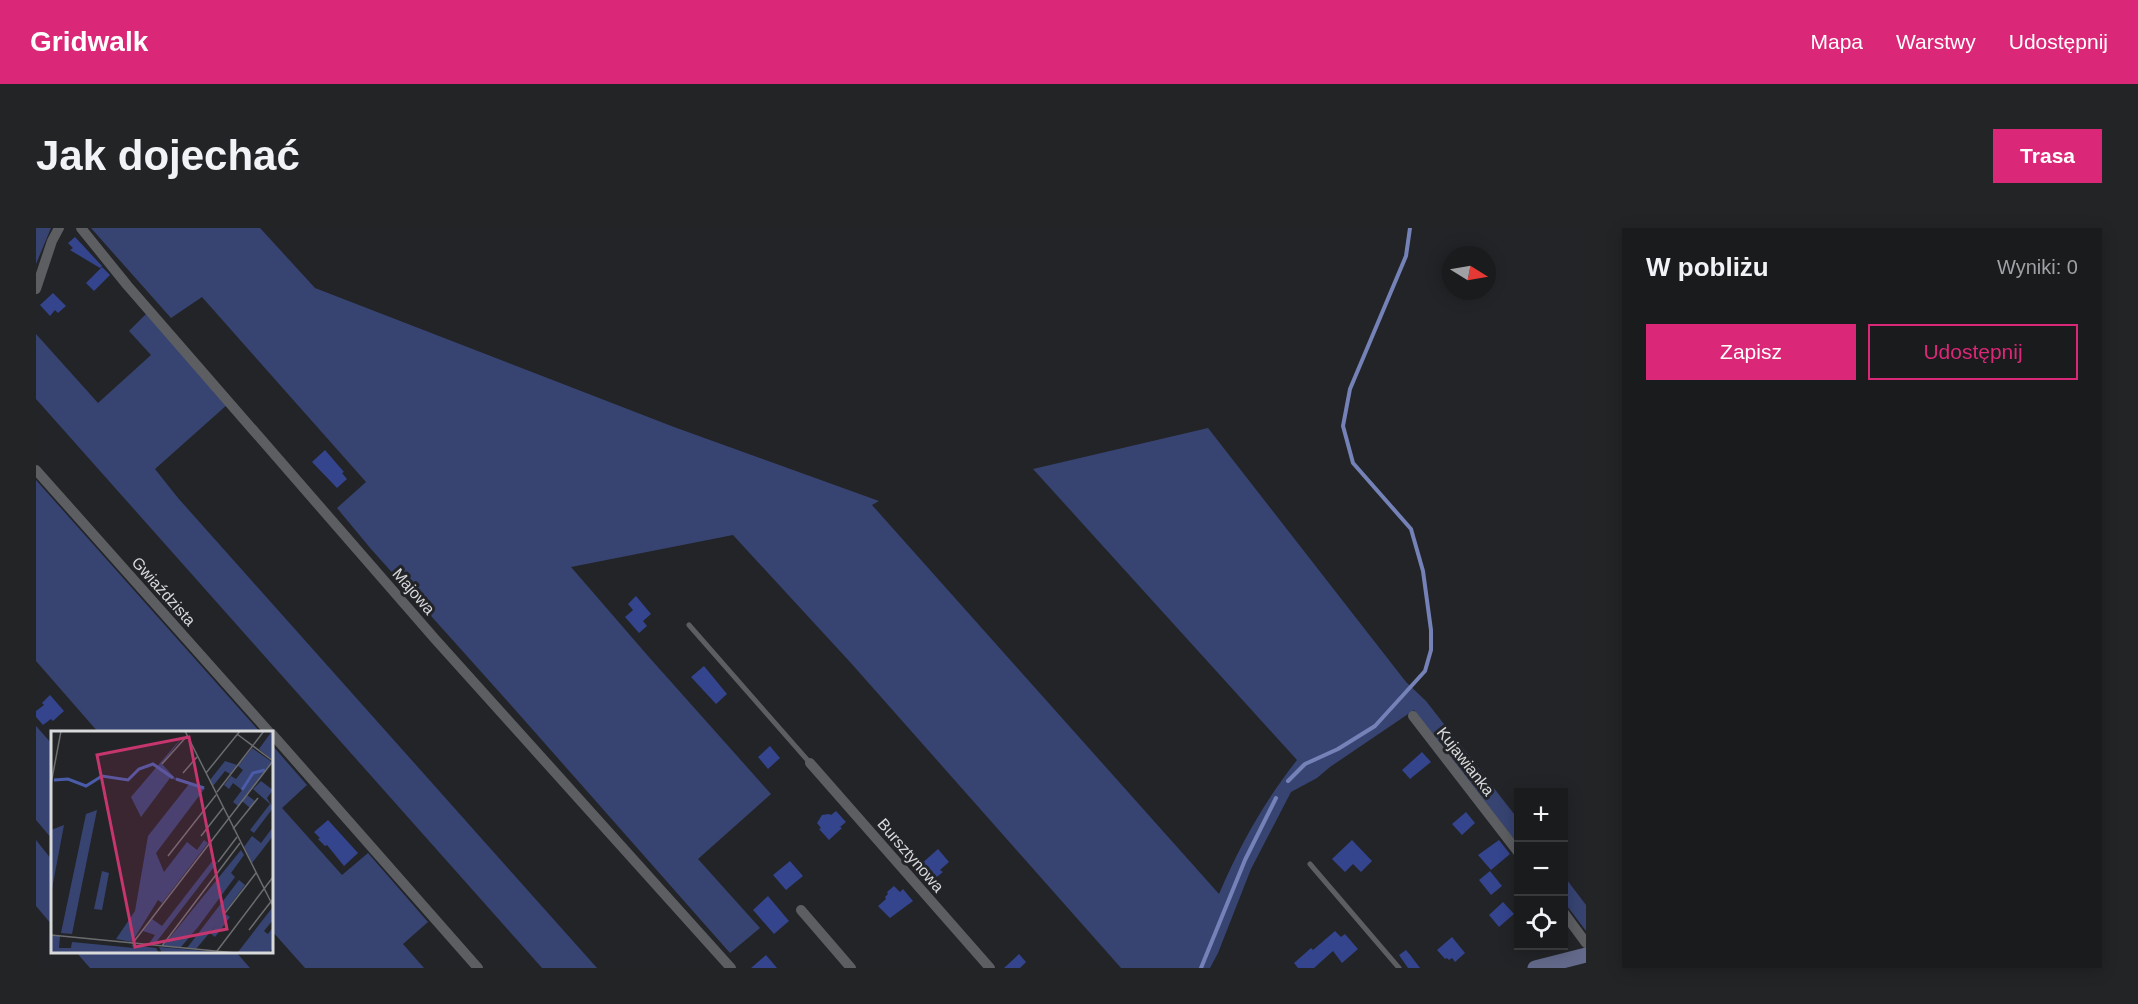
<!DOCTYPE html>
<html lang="pl">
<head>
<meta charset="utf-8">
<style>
	body { margin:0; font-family:Arial,sans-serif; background:#232426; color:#f1f3f6 }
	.controls { position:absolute; right:18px; bottom:18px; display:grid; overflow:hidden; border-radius:0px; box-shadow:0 3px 15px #0003 }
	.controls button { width:54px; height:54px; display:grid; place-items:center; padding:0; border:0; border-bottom:2px solid #38393b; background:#1a1b1d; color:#f1f3f6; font:30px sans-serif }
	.compass { position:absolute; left:1406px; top:18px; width:54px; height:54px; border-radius:50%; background:#1a1b1d; box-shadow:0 3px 15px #0003; rotate:101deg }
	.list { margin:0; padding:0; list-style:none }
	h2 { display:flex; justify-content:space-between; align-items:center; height:78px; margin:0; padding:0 24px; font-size:26px }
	h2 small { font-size:20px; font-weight:400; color:#9fa1a4 }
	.actions { display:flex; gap:12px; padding:18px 24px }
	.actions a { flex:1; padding:14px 0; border:2px solid #db2777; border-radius:0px; text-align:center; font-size:21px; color:#db2777 }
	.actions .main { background:#db2777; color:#fff }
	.icon { flex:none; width:33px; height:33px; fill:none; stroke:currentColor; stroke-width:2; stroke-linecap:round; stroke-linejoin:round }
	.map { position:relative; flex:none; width:1550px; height:740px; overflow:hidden; border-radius:0px }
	header { display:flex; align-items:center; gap:36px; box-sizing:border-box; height:84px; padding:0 30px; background:#db2777; color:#fff }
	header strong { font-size:28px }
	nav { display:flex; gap:33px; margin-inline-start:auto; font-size:21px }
	.intro { display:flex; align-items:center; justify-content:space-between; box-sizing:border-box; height:144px; padding:0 36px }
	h1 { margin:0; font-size:42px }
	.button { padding:15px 27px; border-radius:0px; background:#db2777; color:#fff; font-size:21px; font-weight:700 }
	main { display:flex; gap:36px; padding:0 36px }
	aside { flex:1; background:#1a1b1d; border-radius:0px; box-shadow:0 3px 15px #0003 }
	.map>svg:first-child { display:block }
	.green { fill:#374472 }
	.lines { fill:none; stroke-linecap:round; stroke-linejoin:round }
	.stream { stroke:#7582b8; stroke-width:4 }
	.building { fill:#34448d }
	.lane { stroke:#5d5e62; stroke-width:5 }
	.street { stroke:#5d5e62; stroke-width:10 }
	.secondary { stroke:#62698a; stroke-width:15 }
	.labels { text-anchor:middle; stroke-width:6; stroke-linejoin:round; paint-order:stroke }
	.street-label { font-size:16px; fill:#d8d9db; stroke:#232427 }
	.inset-river { fill:none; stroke:#4a5ca9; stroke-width:3 }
	.inset-road { fill:none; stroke:#6b6c6f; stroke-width:1.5 }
	.view { fill:#c5356e; fill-opacity:0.15; stroke:#c5356e; stroke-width:3 }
	.inset-edge { fill:none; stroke:#d8d9db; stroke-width:3 }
</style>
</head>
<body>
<header>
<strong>Gridwalk</strong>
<nav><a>Mapa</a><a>Warstwy</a><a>Udostępnij</a></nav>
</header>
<div class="intro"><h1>Jak dojechać</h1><a class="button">Trasa</a></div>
<main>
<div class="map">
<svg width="1550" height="740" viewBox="0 0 1550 740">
	<rect width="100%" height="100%" fill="#232427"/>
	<path class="green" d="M0,0H15L0,36Z
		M55,0H224L279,60L638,199L843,273L836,277L1183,666C1204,617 1228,574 1261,532L997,241L1172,200L1370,454L1390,473L1482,591V616L1378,482L1294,539L1281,550L1255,564L1215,641L1182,725L1174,740H1085L814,434L697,307L535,339L612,428L735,566L662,631L724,700L694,725L474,476L335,321L301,280L330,254L166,69L135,90Z
		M111,85L192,176L119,241L142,270L561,740H506L0,171V106L62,175L115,127L93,103Z
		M0,252L224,504H62L0,433Z
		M0,498L16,516V611L0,592Z
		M236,517L271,557L246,580L306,647L332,625L392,694L367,716L388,740H269L236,703Z
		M0,612L16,632V697L0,678Z
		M1528,648L1550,677V703L1528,674Z
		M40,724H200L214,740H54Z"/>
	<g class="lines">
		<path class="stream" d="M1252,553L1269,536L1302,521L1339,498L1389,443L1395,422V402L1387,343L1375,301L1317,235L1307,198L1314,161L1370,28L1374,0
			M1165,740L1209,632L1240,570"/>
	</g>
	<path class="building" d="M39,9L66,38L64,40L34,22L37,20L32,15Z
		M66,39L74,47L58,63L50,55Z
		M17,65L30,78L22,85L19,82L14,88L4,77Z
		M289,222L308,244L306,245L311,251L301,260L276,234Z
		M600,368L615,386L607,393L611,398L603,405L589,389L597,382L592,376Z
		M668,438L691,466L680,476L655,449Z
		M14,467L28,483L17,493L15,491L7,497L0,489V483L8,477L6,475Z
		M734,518L744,530L732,541L722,529Z
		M1386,524L1395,534L1374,551L1366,542Z
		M800,583L810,594L804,599L806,600L793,612L783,601L785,600L781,595L786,587L793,586L795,587Z
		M1430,584L1439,595L1426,607L1416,596Z
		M292,592L322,625L308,638L291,617L289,618L282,611L284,610L278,604Z
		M1316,612L1336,633L1325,644L1317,636L1309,644L1296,631Z
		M1463,612L1474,626L1455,642L1442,627Z
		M902,621L913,634L904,642L907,644L897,652L884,637Z
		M754,633L767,648L750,662L737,647Z
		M1454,643L1466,658L1455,667L1443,652Z
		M858,658L864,664L867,661L877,673L854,690L842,678L850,671L849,669L852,666L851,664Z
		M732,668L753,693L738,706L717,682Z
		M1467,674L1478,686L1463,699L1453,687Z
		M1299,703L1305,709L1309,706L1322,721L1306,735L1297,723L1278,740H1262L1258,735L1275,720L1277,722Z
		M1416,709L1429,725L1419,734L1416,730L1413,732L1411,730L1409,731L1401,722Z
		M1370,722L1375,728L1384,740H1372L1363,727Z
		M983,726L990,734L984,740H968Z
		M730,727L741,740H715Z"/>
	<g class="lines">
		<path class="lane" d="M653,397L774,535
			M1274,636L1363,740"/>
		<path class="street" d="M45,0L91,57L399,411L695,740
			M0,61L16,13L23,0
			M0,242L234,505
			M1377,488L1482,624
			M236,506L442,740
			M774,535L954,740
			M765,682L815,740
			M1528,685L1550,715"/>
		<path class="secondary" d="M1499,740L1550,727"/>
	</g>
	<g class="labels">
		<g class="street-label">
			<text transform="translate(128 363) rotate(48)" y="6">Gwiaździsta</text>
			<text transform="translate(378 363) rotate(49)" y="6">Majowa</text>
			<text transform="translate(1430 533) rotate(52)" y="6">Kujawianka</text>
			<text transform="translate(875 627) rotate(49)" y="6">Bursztynowa</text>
		</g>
	</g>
	<g transform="translate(15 503)">
		<rect width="222" height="222" fill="#232427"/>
		<path d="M221,0L222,28H220L208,18ZM133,4L111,33L124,47L154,57L105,122L113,141L136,111L146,119L153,109L157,112L111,172L107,169L81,211L65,208L84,180L97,105L138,53L119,47L90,86L80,66ZM201,17L221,31L196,64L204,70L199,77L191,70L187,75L182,71L191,59L182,52L178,58L173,54L180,45L185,48L192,39L187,35ZM174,30L186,34L179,43L174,40L162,55L159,49ZM210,50L222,59L216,67L222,77L203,102L199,99L219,73L202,58ZM46,79L21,203L10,202L35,83ZM13,94L0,163V99ZM222,96V105L201,132L193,116L201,105L210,112ZM190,119L193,124L180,142L184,146L147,196L130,216L112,215ZM162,129L166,132L103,214H97L104,204L92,200L101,188L111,195ZM51,140L58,142L51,179L43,178ZM188,149L194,154L173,182L179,186L164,206L159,202L166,193L145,218L136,217ZM221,177L222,189L213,200L217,203L222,196V216L218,222L187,221ZM0,205H9L8,217H20L21,211L83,217L80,214L105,217L108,222H0ZM108,216L176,222H111Z" fill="#374472"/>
		<path class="inset-river" d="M125,48L153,57M3,49L17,48L35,55L51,45L77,49L88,38L102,33L122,47M191,59L202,42L214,39"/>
		<path class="inset-road" d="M134,0L222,175M186,3L222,30M111,33L136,5M132,42L146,26M155,42L189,0M0,53L10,0M166,61L213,0M182,98L207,67M150,105L172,77M117,125L165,64M167,131L186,106M174,182L205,142M198,199L222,168M0,204L185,222M81,213L222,30M111,215L189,112M166,220L222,146"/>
		<path class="view" d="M138,6L176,198L84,216L46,24Z"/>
		<rect width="222" height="222" class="inset-edge"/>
	</g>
</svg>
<div class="controls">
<button>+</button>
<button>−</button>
<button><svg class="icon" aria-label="locate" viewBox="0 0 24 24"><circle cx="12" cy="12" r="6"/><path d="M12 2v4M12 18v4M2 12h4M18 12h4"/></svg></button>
</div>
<svg class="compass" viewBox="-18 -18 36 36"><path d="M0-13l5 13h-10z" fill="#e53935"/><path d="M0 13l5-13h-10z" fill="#9fa1a4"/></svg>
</div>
<aside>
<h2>W pobliżu<small>Wyniki: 0</small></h2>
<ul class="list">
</ul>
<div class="actions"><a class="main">Zapisz</a><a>Udostępnij</a></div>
</aside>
</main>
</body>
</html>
